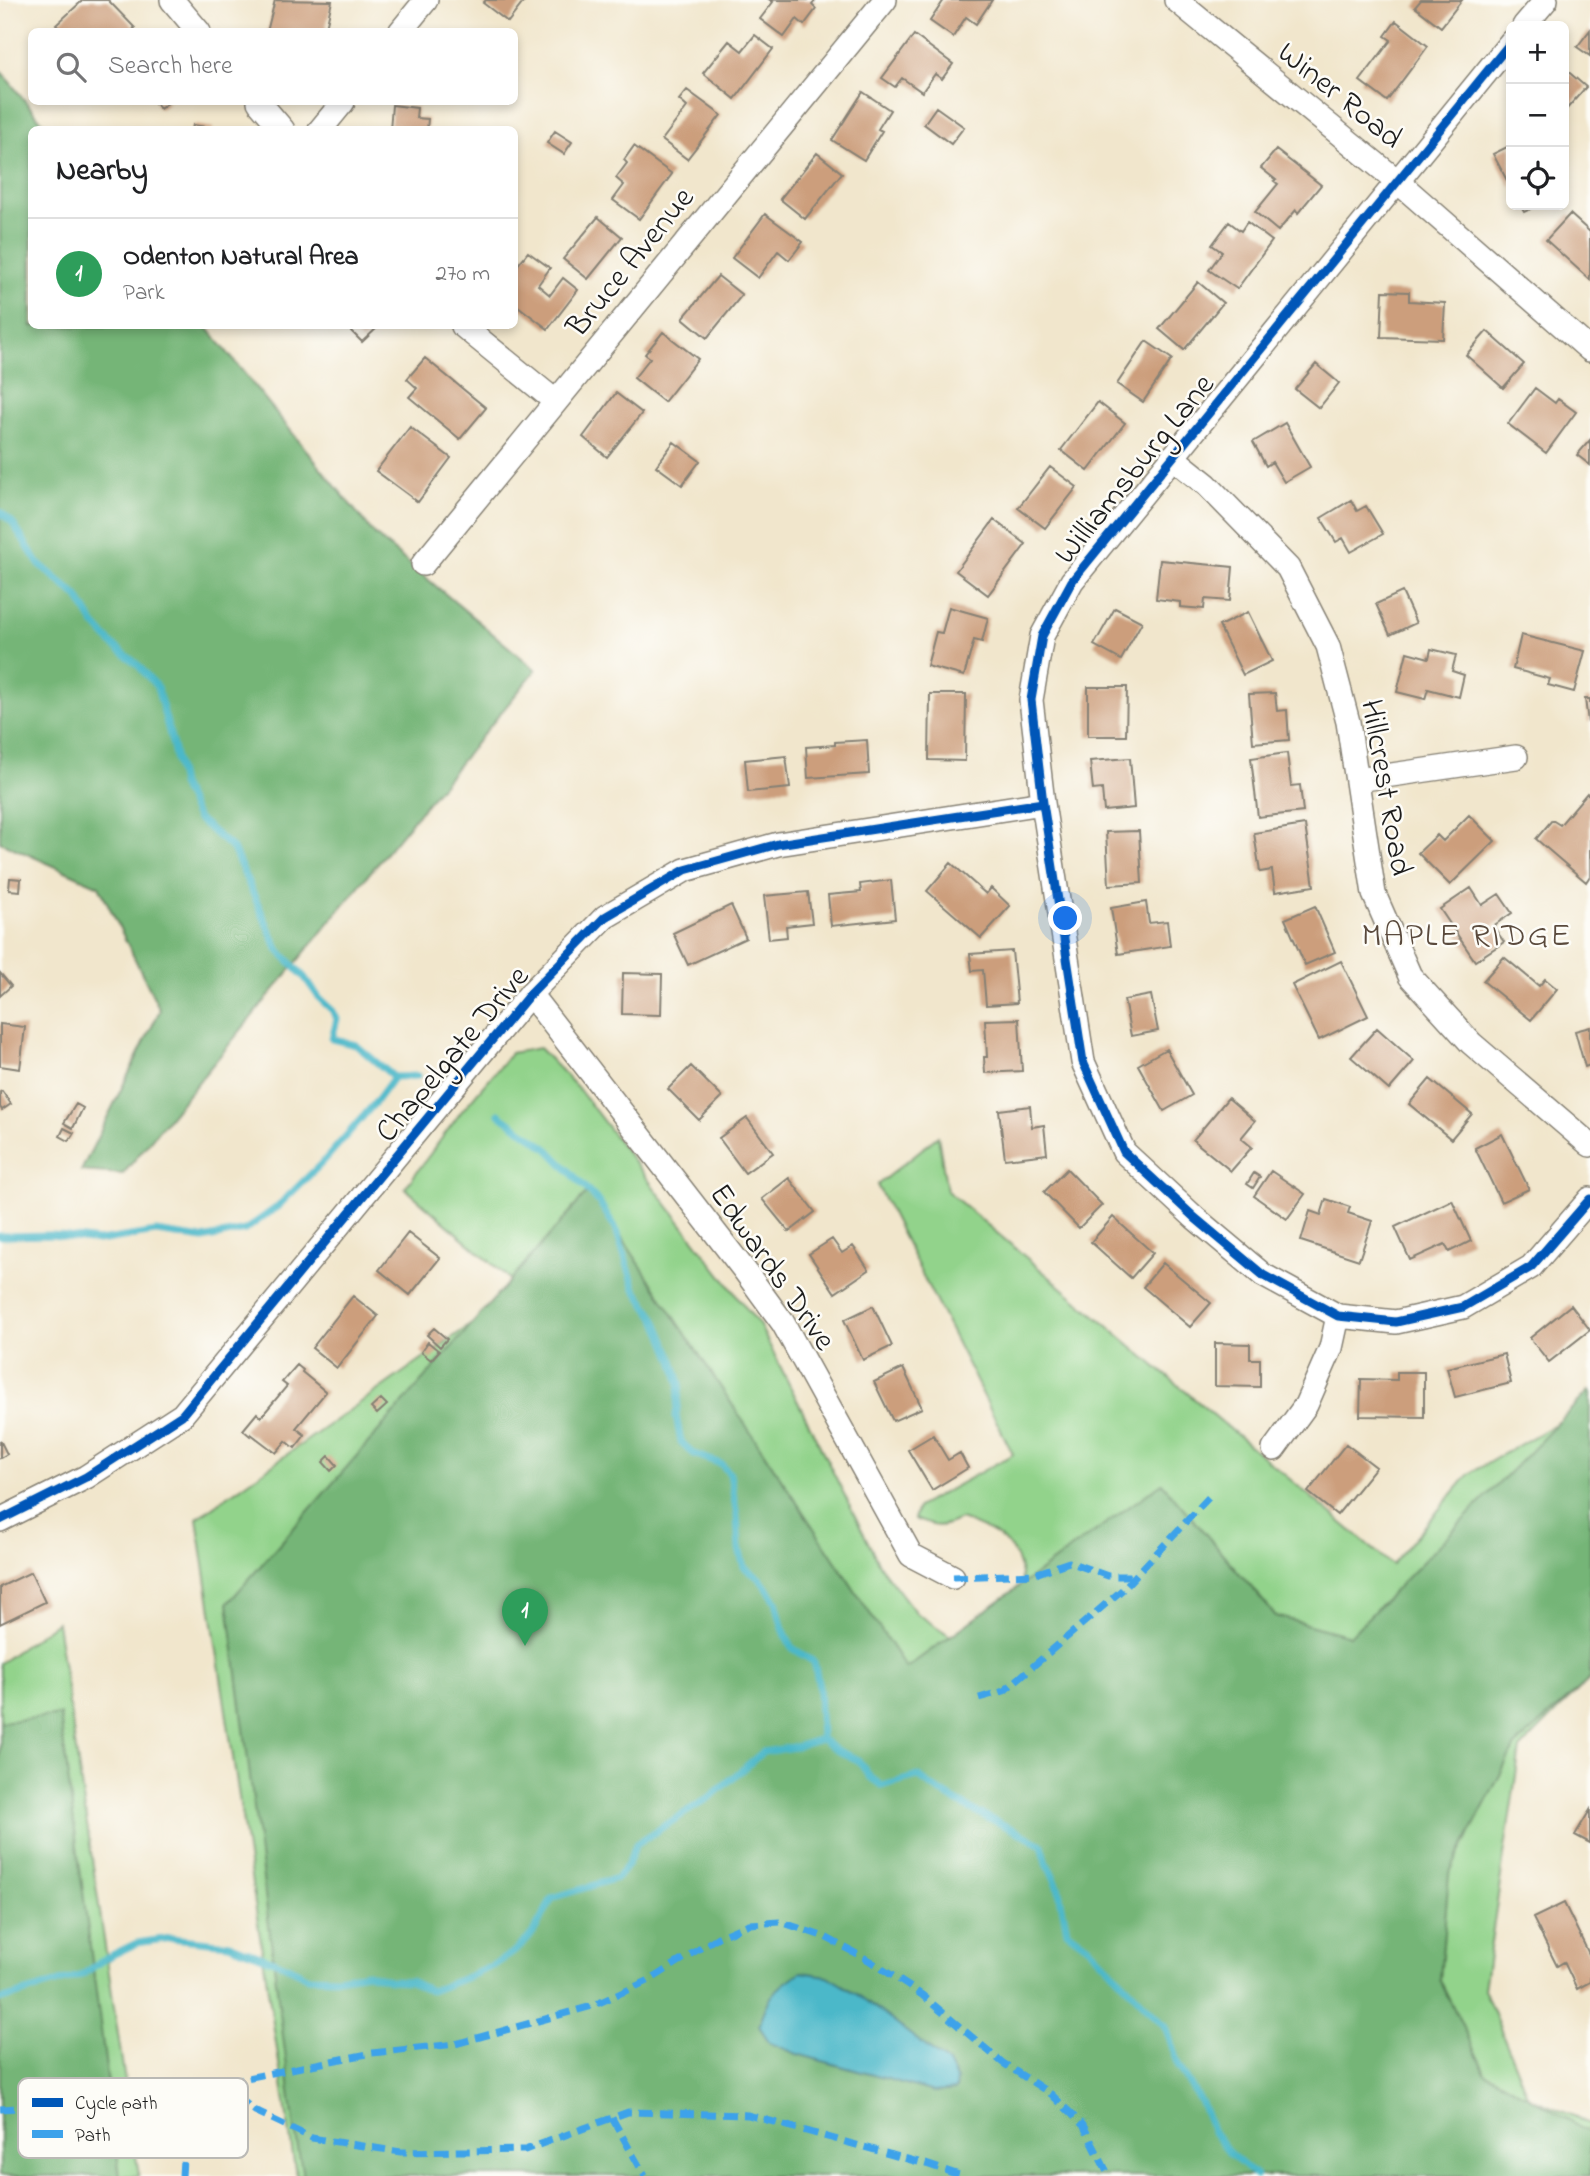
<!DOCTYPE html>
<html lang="en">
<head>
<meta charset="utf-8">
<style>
	body { margin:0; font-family:"Indie Flower",sans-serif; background:#f2f2f2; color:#202124 }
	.controls { position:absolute; right:21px; top:21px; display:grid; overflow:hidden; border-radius:10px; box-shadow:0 4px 10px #0003 }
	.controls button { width:63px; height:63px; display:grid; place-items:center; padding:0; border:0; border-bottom:2px solid #e0e0e0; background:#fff; color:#202124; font:35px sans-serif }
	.you { position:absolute; left:1066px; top:919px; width:24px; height:24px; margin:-18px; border:5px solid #fff; border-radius:50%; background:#1a73e8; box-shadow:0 0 0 10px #1a73e833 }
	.badge { display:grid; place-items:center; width:46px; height:46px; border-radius:50%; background:#ea580c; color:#fff; font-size:23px; font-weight:700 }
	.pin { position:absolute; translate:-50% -58px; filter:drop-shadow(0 2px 4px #0008) }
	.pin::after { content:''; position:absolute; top:37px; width:24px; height:21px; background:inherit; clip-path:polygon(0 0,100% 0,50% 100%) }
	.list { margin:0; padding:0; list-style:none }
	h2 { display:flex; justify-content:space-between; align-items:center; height:91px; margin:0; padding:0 28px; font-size:30px }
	h2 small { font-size:23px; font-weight:400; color:#757577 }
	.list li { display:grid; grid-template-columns:46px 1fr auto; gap:21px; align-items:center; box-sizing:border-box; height:112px; padding:0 28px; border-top:2px solid #e0e0e0 }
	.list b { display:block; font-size:26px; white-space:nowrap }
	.list p { margin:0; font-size:23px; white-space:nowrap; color:#757577 }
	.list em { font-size:23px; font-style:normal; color:#757577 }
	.icon { flex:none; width:38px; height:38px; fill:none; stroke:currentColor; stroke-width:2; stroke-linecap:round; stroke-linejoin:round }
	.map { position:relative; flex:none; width:1590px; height:2176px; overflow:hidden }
	.search { position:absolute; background:#fff; box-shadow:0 4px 10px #0003; left:28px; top:28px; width:490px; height:77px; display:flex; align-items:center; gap:18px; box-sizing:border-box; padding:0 24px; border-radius:10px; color:#757577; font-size:26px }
	.panel { position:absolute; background:#fff; box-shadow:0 4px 10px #0003; left:28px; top:126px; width:490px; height:203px; border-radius:10px }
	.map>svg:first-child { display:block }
	.green { fill:#92d38b; stroke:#577854; stroke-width:2 }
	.forest { fill:#75b577; stroke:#48684a; stroke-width:2 }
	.water { fill:#4cb8c9; stroke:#346a72; stroke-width:2 }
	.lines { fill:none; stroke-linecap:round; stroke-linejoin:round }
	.stream { stroke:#4cb8c9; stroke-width:7 }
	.building { fill:#cc9e7b }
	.street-casing { stroke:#868174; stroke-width:26 }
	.street { stroke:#fff; stroke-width:23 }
	.quiet { stroke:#3da2ea; stroke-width:7; stroke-dasharray:14 7; stroke-linecap:butt }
	.cycleway-casing { stroke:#fdfcf7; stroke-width:13 }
	.cycleway { stroke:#0057b8; stroke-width:9 }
	.labels { text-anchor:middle; stroke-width:5; stroke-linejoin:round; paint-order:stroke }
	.street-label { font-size:32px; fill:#1c1c1c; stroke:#fdfcf7 }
	.neighbourhood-label { font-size:33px; letter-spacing:2px; fill:#5a4a3d; stroke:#fdfcf7 }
	.key { fill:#fdfcf7; stroke:#bab9b5; stroke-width:2 }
	.key-label { font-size:19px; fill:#1c1c1c }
</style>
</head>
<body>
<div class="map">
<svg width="1590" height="2176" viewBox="0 0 1590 2176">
	<rect width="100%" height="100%" fill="#fdfcf7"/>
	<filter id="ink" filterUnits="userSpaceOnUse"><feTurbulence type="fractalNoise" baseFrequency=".0143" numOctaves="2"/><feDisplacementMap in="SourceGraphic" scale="14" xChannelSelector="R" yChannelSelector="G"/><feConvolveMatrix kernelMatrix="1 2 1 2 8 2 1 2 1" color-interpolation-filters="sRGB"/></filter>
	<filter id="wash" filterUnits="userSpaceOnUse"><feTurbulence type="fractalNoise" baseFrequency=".00686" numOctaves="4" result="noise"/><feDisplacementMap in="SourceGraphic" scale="28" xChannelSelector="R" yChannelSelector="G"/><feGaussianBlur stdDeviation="1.57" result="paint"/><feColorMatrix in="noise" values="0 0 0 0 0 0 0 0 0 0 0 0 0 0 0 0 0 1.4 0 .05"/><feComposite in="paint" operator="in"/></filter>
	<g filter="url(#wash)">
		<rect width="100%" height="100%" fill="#f1e6cc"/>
		<path class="green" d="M539,1048L577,1087L760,1326L880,1566L916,1613L952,1637L1022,1594C1024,1547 1001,1533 960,1519C939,1529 935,1527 914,1519L918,1507L1013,1454L877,1185L938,1136L947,1191L1392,1565L1469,1474L1590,1404V1678L1520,1749L1484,1989L1528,2097L1590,2123V2176H296L197,1518L521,1289L405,1188L461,1112L511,1053Z
			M57,1622L139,2176H0V1663Z"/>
		<path class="forest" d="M0,70L48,129L32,130V326H206L375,535L536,670L123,1174L81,1171L160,1010L99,886L0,842Z
			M590,1189L906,1668L1162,1483L1276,1616L1350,1636L1590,1390V1679L1515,1746L1449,1874L1440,1980L1485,2072L1590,2132V2176H303L295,2131L228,1603Z
			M60,1715L120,2176H0V1722Z"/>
		<path class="water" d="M801,1972L827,1976L857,1994L948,2063L957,2081L956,2090L934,2092L797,2054L770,2043L759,2026C768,1996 775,1988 801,1972Z"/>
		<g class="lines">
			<path class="stream" d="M0,512L12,522L38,563L78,597L94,624L113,645L137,664L157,687L173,746L181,785L197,818L233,849L278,949L305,978L320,999L333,1011L337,1019L332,1039L356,1045L394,1077L417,1076
				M499,1114L548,1149L599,1202L616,1229L635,1289L656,1319L673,1360L680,1384L676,1416L681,1442L694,1454L721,1464L730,1474L737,1516L739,1549L744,1567L760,1579L776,1601L782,1626L791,1647L814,1662L819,1686L821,1739L836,1750L858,1760L870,1777L882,1786L918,1776C955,1806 1001,1821 1042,1845L1047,1863L1058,1886L1067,1931L1090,1948L1166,2027L1178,2065L1201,2103L1213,2132L1230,2154L1256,2176
				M0,1236L52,1235L98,1241L156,1232L203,1239L245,1230L277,1207L323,1162L374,1104L394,1077
				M0,2000L82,1975L106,1958L137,1943L171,1938L229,1944L289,1967L306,1977L338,1978L367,1973L389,1980L410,1981L431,1991C464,1978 502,1967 527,1940C538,1928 545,1912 552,1898L617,1878L628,1864L636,1844L710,1797L763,1752L795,1747L821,1739"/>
		</g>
		<g id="blocks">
			<path class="building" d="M83,0H108L135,28L131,32H63L56,25Z
				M275,0L332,1L325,32H267Z
				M486,0H525L508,22L483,3Z
				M770,0H816L812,5L816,9L804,25L797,19L784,37L760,19L773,2Z
				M944,0H992L976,24L966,17L953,37L930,21Z
				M1421,0H1462L1441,27L1415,7Z
				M1396,21L1428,46L1387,101L1360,81L1391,40L1385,36Z
				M1590,30V56L1577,47Z
				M755,35L773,49L735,99L703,73L729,41L742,51Z
				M914,35L953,64L942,79L935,74L922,92L902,78L895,87L882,78Z
				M1564,68L1586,87L1564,112Z
				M687,90L721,115L687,159L662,140L687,107L679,100Z
				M863,92L890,110L878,129L882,131L864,160L832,140Z
				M154,102H169L160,109Z
				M392,105L417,108L416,118L428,119L427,130H390Z
				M936,107L964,127L951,144L924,124Z
				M193,125L213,128V130H192Z
				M555,131L572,142L564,154L547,143Z
				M1511,145V188L1493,154Z
				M634,146L672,174L639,219L613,200L624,185L616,178L627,163L624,160Z
				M1276,150L1321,185L1298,213L1296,210L1278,231L1255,212L1278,184L1274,181L1276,180L1261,168Z
				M817,153L842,173L805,219L780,199Z
				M1520,205H1539L1524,212Z
				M765,214L803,242L789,260L778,251L758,278L732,258Z
				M1570,214L1590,232V280L1546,240Z
				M598,217L622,237L588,279L563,259Z
				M1229,222L1241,231L1247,222L1272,241L1237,289L1209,270L1222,252L1212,245Z
				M528,252L550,268L538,285L550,295L563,278L578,290L548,329L514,303V264L517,266Z
				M718,276L742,295L707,338L683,318Z
				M1198,282L1223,303L1184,350L1159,329Z
				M1383,291L1409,292V301L1445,303L1443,339L1381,337Z
				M346,326H379L362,342Z
				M1487,331L1524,364L1503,388L1466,355Z
				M663,332L698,359L664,402L634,378L650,358L645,354Z
				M1146,341L1172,359L1143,402L1117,384Z
				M425,358L486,408L460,439L409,397L417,388L407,379Z
				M1316,364L1339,383L1319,408L1295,389Z
				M1535,388L1555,403L1558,399L1576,412L1546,453L1508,424Z
				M616,393L642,413L607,457L583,437Z
				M1098,402L1125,423L1088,471L1061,450Z
				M1285,423L1310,467L1284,482L1272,462L1266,466L1253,442Z
				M410,427L451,458L418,502L376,471Z
				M1590,440V465L1577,455Z
				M674,442L700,461L682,485L656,466Z
				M1050,467L1077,487L1045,528L1018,508Z
				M1351,500L1357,511L1366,506L1383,534L1351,552L1343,538L1336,542L1321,518Z
				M994,520L1026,544L988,595L956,571Z
				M1160,560L1233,567L1230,601L1205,599L1204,609L1180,607V602L1156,599Z
				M1402,592L1416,623L1390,635L1376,604Z
				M949,607L988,618L982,642L974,640L964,676L927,666L936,632L942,633Z
				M1115,608L1142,622L1121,660L1094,645Z
				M1248,612L1272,661L1243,675L1219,626Z
				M1521,635L1585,651L1574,692L1548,685L1550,679L1513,669Z
				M1431,649L1456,655L1452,671L1464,675L1459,697L1428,689L1425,699L1397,692L1407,652L1429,658Z
				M1088,687H1127L1126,736H1088Z
				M1275,693L1277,711L1287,710L1289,740L1253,743L1249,694Z
				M930,694H966L965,761L929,760Z
				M1585,699H1590V722H1588Z
				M867,740L869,774L808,778L806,747L835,745V742Z
				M1287,753L1291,786L1300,785L1303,812L1258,817L1251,758Z
				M786,756L790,788L748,792L745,760Z
				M1130,758L1134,808L1104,811L1102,789L1093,790L1090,761Z
				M1587,793L1590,796V876L1586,882L1536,839L1552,820L1560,825Z
				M1469,815L1495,841L1450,885L1418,853L1437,835L1443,841Z
				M1305,825L1314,886L1275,892L1272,870L1260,872L1254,833Z
				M1139,831L1142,883L1109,885L1106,832Z
				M951,863L986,894L991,888L1010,906L981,938L927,891Z
				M10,878L21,879L20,891L9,890Z
				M891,880L895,919L831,926L828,895L861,892L860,884Z
				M1471,888L1482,905L1499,894L1512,913L1493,926L1504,942L1475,961L1440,909Z
				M808,892L812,923L786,926L787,937L769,939L764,896Z
				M1146,902L1149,923L1167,921L1170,946L1118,954L1111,908Z
				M731,905L746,938L688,965L673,933Z
				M1315,906L1335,952L1305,965L1285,919Z
				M1012,951L1017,1003L986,1005L983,970L972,971L970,954Z
				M1504,957L1539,986L1545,979L1557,989L1531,1020L1483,981Z
				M1341,961L1368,1016L1319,1040L1292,985Z
				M0,973L11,986L0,996Z
				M623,973L662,974L661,1015L622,1014Z
				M1151,995L1158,1031L1131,1036L1124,1000Z
				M1019,1019L1022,1071L985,1073L984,1057H987L985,1020Z
				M0,1024L25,1027L20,1069L0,1066Z
				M1590,1027V1065L1585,1067L1575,1031Z
				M1377,1028L1414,1061L1389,1090L1351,1057Z
				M1166,1049L1192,1095L1164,1111L1138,1065Z
				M691,1066L722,1097L699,1120L668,1089Z
				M1430,1079L1472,1114L1451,1139L1409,1104Z
				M2,1091L11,1104L2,1110L0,1107V1092Z
				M1228,1098L1255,1121L1241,1138L1252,1147L1231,1171L1193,1140Z
				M76,1104L83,1108L73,1128L64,1123Z
				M1030,1106L1032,1127L1044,1125L1047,1154L1005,1159L999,1110Z
				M747,1118L773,1153L745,1173L719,1138Z
				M64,1128L74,1133L69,1141L60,1136Z
				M1502,1134L1529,1189L1501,1202L1475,1148Z
				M1067,1169L1102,1205L1079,1228L1044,1192Z
				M1271,1171L1305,1194L1287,1219L1254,1196Z
				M1254,1173L1260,1177L1253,1188L1247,1184Z
				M789,1178L815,1212L789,1232L762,1199Z
				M1326,1199L1350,1207L1348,1213L1372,1221L1359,1260L1301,1241L1310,1211L1321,1215Z
				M1452,1200L1471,1241L1449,1252L1445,1244L1410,1260L1395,1227Z
				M1113,1217L1153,1253L1131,1278L1091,1242Z
				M408,1233L440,1258L410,1295L379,1270Z
				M832,1239L842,1253L853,1246L869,1270L835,1293L809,1254Z
				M1163,1263L1211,1303L1190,1327L1143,1287Z
				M353,1296L378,1316L337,1368L312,1348Z
				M1571,1305L1590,1330L1549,1362L1530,1338Z
				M873,1306L892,1346L863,1360L844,1320Z
				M434,1328L447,1339L440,1347L427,1335Z
				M428,1342L439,1351L431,1360L421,1352Z
				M1215,1343L1250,1344V1359H1260V1387L1215,1386Z
				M1504,1354L1511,1383L1455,1397L1447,1368Z
				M297,1365L303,1370L302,1372L326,1392L296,1428L305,1435L295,1448L286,1441L276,1453L251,1434L250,1436L243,1430L257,1413L261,1417L287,1386L282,1382Z
				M903,1368L922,1408L893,1421L874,1382Z
				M1397,1372H1424V1417L1360,1416L1361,1379L1397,1380Z
				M381,1399L387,1405L377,1414L371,1408Z
				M933,1435L948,1460L960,1453L968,1468L932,1490L908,1450Z
				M0,1440L7,1454L0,1458Z
				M1346,1444L1376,1467L1337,1515L1308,1492Z
				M329,1456L337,1465L331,1471L323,1462Z
				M31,1572L45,1602L0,1624V1587Z
				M1590,1810V1843L1575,1835Z
				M1564,1903L1590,1956V1982L1577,1989L1564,1962L1557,1966L1533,1918Z"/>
		</g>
	</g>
	<g filter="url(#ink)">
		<use href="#blocks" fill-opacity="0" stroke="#868174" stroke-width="2"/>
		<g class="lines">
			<defs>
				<path id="street" d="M172,0L199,32
					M1176,0L1397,181L1590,350
					M1524,26L1546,0
					M400,32L426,0
					M1511,42L1072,581L1042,636L1031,700L1043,803L1083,1062L1124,1152L1195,1218L1263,1275L1338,1316L1396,1322L1463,1307L1531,1267L1590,1199
					M259,102L283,130
					M320,130L343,102
					M463,326L555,401
					M1172,457L1207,485L1288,568L1328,646L1348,722L1374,894L1410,976L1471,1043L1590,1145
					M423,564L885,0
					M1357,780L1516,757
					M530,994L745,1271L783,1323L911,1555L953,1577
					M1274,1449L1306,1405L1331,1348L1338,1316
					M0,1520L86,1477L182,1415L530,994L605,917L685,870L778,844L1043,803"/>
			</defs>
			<use href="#street" class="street-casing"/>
			<use href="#street" class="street"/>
			<path class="quiet" d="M953,1577L1035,1574L1069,1562L1108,1576H1136
				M979,1698L1004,1691L1122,1590L1210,1496
				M221,2083L255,2111L312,2138L401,2152L525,2150L628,2112L748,2115L929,2165L962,2176
				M0,2109L40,2107L111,2090H187L372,2053L455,2044L592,2006L650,1980L718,1937L749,1924L781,1922L825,1937L870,1961L922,1995L1003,2063L1051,2094L1083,2125L1109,2176
				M612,2118L645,2176
				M182,2176L187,2090"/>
			<defs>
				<path id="cycleway" d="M1511,42L1072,581L1042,636L1031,700L1043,803L1083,1062L1124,1152L1195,1218L1263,1275L1338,1316L1396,1322L1463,1307L1531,1267L1590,1199
					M0,1520L86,1477L182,1415L530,994L605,917L685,870L778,844L1043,803"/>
			</defs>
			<use href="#cycleway" class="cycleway-casing"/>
			<use href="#cycleway" class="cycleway"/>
		</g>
	</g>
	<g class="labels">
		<g class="street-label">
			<text transform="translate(1341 94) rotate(39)" y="11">Winer Road</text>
			<text transform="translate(629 261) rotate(-51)" y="11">Bruce Avenue</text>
			<text transform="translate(1133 468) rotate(-51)" y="11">Williamsburg Lane</text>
			<text transform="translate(1388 787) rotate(80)" y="11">Hillcrest Road</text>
			<text transform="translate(451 1053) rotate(-50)" y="11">Chapelgate Drive</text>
			<text transform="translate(774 1266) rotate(55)" y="11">Edwards Drive</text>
		</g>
		<g class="neighbourhood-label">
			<text x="1467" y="945">MAPLE RIDGE</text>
		</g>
	</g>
	<rect x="18" y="2078" width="230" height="80" rx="10" class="key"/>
	<rect x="32" y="2098" width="31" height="9" fill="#0057b8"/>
	<rect x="32" y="2130" width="31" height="8" fill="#3da2ea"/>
	<g class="key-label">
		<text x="75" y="2109">Cycle path</text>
		<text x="75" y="2141">Path</text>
	</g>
</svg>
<div class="controls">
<button>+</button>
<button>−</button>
<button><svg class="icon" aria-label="locate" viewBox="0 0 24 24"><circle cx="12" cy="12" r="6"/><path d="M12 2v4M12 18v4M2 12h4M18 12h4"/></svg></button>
</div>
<div class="you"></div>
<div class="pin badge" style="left:525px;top:1646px;background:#2e9e5b">1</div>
<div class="search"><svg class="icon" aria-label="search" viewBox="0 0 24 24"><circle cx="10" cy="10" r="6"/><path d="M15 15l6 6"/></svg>Search here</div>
<section class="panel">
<h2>Nearby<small></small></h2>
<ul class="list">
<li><span class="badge" style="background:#2e9e5b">1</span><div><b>Odenton Natural Area</b><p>Park</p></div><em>270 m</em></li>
</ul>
</section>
</div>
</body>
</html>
